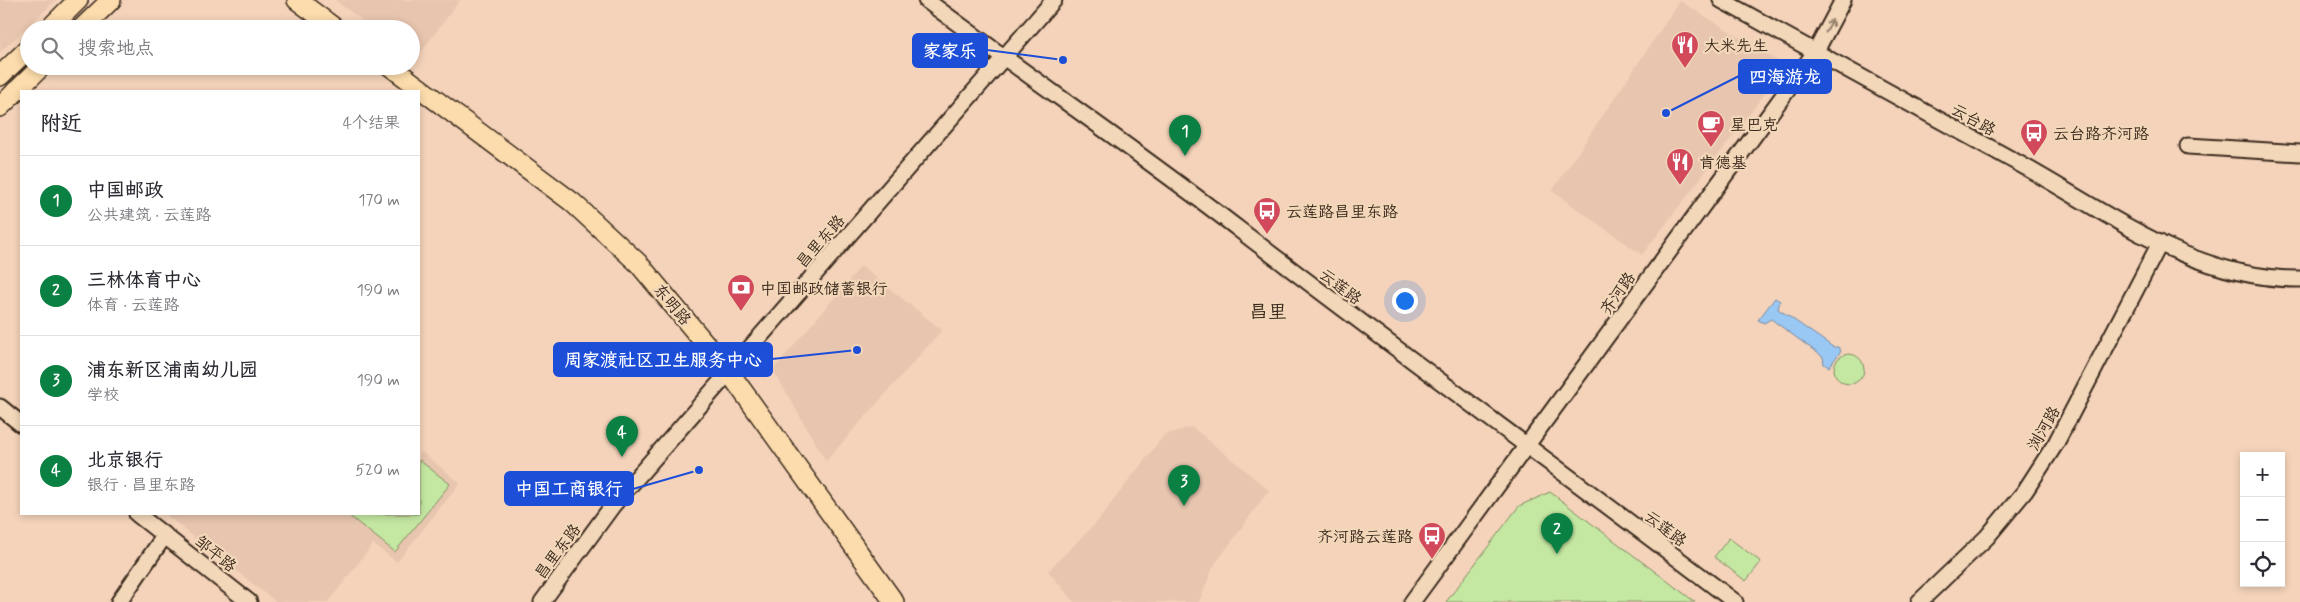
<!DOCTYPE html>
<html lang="zh">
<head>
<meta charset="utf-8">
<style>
	body { margin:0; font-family:Mynerve,"LXGW WenKai TC",sans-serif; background:#f7f7f7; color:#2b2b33 }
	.controls { position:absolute; right:15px; bottom:15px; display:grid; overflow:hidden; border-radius:0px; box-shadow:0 2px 8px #0003 }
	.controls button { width:45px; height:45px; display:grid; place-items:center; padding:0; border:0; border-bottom:1px solid #e1e1e2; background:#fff; color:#2b2b33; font:25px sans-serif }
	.you { position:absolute; left:1404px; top:300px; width:18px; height:18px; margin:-12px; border:4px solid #fff; border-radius:50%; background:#1a73e8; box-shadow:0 0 0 8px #1a73e833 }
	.badge { display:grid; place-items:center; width:32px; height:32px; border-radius:50%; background:#0b8043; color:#fff; font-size:16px; font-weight:700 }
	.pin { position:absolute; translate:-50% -41px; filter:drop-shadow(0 1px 2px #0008) }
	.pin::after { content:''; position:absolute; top:26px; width:18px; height:15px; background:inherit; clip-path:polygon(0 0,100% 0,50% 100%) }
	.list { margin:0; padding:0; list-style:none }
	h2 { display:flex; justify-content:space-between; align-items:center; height:65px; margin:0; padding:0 20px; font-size:21px }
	h2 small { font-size:16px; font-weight:400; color:#7c7c81 }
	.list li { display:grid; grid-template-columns:32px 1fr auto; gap:15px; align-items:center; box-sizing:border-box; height:90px; padding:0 20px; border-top:1px solid #e1e1e2 }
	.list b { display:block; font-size:19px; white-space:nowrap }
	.list p { margin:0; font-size:16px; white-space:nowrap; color:#7c7c81 }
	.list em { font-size:16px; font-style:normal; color:#7c7c81 }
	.icon { flex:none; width:28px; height:28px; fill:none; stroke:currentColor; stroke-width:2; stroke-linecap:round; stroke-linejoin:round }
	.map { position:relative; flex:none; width:2300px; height:602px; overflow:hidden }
	.search { position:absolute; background:#fff; box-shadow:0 2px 8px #0003; left:20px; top:20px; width:400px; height:55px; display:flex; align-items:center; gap:12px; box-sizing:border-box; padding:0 18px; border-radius:28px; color:#7c7c81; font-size:19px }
	.panel { position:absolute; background:#fff; box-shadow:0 2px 8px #0003; left:20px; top:90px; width:400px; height:425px; border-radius:0px }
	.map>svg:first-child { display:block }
	.built { fill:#e7c5af }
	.green { fill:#c4e8a2; stroke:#808960 }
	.water { fill:#9ac8f5; stroke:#74899f }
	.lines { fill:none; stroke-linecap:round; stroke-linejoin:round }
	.minor-casing { stroke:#3b2a1e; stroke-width:19 }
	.major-casing { stroke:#3b2a1e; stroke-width:22 }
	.minor { stroke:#f2d7b9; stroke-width:15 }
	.major { stroke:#fcdcac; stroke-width:19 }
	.oneway { stroke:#96806c }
	.labels { text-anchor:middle; stroke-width:4.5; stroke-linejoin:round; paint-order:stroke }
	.poi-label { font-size:16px; fill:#3b2a1e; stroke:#f2d7b9; text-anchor:start }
	.street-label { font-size:16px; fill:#3b2a1e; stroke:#f2d7b9 }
	.quarter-label { font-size:19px; fill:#3b2a1e; stroke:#f2d7b9 }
	.leader { fill:none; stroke:#1d4ed8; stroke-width:2 }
	.callout-dot { fill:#1d4ed8; stroke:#f2d7b9; stroke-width:2 }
	.callout { fill:#1d4ed8; stroke:#1d4ed8; stroke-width:2 }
	.callout-label { font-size:18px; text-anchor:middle; font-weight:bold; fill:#fff }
</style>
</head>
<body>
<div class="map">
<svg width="2300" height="602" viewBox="0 0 2300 602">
	<rect width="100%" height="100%" fill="#f4d3ba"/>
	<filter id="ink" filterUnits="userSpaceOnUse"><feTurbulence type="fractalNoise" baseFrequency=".02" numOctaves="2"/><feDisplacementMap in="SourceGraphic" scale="10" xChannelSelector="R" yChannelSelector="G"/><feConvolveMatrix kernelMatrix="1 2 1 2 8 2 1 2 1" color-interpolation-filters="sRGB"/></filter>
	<g filter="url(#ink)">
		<path class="built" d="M0,0H56L0,52Z
			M335,0H460L415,60L411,57V29H374Z
			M1680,1L1786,66L1642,255L1552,191Z
			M861,266L942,330L826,461L773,370Z
			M1192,427L1269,490L1213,567L1199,602H1074L1048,571L1097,522L1164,435Z
			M419,450L460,483L397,562L373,544L328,602H276L165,514H419Z"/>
		<path class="green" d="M1834 369a15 15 0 1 1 30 0a15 15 0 1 1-30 0Z
			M419,460L450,484L395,552L347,514H419Z
			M1550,492L1695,602H1446L1519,506Z
			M1729,538L1761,562L1746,581L1714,557Z"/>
		<path class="water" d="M1775,298L1780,301L1778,309L1833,347H1838L1841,351L1829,367L1824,364L1823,357L1771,319L1764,323L1758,320Z"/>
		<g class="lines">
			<defs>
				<path id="minor" d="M926,0C1030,78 1138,151 1241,231C1404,356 1571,477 1735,602
					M1721,0C1823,55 1925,111 2027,168C2112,216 2197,280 2300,279
					M2188,146L2300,153
					M0,407L21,424
					M137,514L249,602
					M119,602L165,535
					M542,602L613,505L1054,0
					M1412,602L1816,51L1843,0
					M1919,602L1987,537L2025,491L2056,443L2160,243"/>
				<path id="major" d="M297,0L336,29
					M49,29L78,0
					M81,29L111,0
					M390,66L572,202L638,263L729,372L894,602
					M0,76L29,48
					M0,107L42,66"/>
			</defs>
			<use href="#minor" class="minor-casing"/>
			<use href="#major" class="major-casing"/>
			<use href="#minor" class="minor"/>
			<use href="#major" class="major"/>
		</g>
		<defs><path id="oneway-shaft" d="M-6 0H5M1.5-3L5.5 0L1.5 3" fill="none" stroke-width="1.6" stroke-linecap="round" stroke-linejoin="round" transform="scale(1.25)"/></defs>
		<use class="oneway" href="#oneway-shaft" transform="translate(1829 26) rotate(-62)"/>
	</g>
	<defs>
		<symbol id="restaurant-pin" viewBox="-11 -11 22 30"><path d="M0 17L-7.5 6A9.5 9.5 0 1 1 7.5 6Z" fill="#d1495b" stroke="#f2d7b9"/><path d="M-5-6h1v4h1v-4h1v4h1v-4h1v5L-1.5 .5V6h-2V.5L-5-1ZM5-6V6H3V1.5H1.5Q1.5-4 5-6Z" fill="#fff"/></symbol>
		<symbol id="cafe-pin" viewBox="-11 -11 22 30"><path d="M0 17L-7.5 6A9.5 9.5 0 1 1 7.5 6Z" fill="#d1495b" stroke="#f2d7b9"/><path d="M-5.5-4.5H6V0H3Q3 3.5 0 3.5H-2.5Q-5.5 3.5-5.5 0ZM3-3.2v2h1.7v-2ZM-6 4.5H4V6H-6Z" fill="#fff"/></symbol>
		<symbol id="bus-pin" viewBox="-11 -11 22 30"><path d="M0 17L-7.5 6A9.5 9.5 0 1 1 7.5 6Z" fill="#d1495b" stroke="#f2d7b9"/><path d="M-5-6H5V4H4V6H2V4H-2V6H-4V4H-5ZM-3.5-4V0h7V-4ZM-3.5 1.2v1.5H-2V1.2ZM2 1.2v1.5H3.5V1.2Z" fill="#fff"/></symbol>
		<symbol id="bank-pin" viewBox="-11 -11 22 30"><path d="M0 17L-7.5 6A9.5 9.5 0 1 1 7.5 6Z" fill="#d1495b" stroke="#f2d7b9"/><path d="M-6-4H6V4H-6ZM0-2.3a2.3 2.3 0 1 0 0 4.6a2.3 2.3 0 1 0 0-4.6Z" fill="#fff"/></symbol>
	</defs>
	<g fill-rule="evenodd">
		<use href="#restaurant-pin" x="1669" y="29" width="32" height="43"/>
		<use href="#cafe-pin" x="1695" y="108" width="32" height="43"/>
		<use href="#bus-pin" x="2018" y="117" width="32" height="43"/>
		<use href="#restaurant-pin" x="1664" y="146" width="32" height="43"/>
		<use href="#bus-pin" x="1251" y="195" width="32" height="43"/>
		<use href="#bank-pin" x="725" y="272" width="32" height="43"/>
		<use href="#bus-pin" x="1416" y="520" width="32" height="43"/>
	</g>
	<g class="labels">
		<g class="poi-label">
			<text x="1704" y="51">大米先生</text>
			<text x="1730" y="130">星巴克</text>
			<text x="2053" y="139">云台路齐河路</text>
			<text x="1699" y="168">肯德基</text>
			<text x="1286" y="217">云莲路昌里东路</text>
			<text x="760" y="294">中国邮政储蓄银行</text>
			<text x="1413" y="542" text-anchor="end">齐河路云莲路</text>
		</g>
		<g class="street-label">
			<text transform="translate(1974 119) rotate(29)" y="6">云台路</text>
			<text transform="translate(820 241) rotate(-49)" y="6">昌里东路</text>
			<text transform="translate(1341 286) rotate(37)" y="6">云莲路</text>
			<text transform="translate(1617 293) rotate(-55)" y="6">齐河路</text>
			<text transform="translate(673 304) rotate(50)" y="6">东明路</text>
			<text transform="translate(2043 428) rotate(-60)" y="6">浏河路</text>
			<text transform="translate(1666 528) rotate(37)" y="6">云莲路</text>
			<text transform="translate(557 551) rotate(-53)" y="6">昌里东路</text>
			<text transform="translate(216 553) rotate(38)" y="6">邹平路</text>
		</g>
		<g class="quarter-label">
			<text x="1268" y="318">昌里</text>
		</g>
	</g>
	<path class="leader" d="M1063 60L987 50M1666 113L1739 76M857 350L772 359M699 470L633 489"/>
	<g class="callout-dot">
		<circle cx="1063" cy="60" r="5"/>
		<circle cx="1666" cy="113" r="5"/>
		<circle cx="857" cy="350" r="5"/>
		<circle cx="699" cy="470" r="5"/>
	</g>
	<g class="callout">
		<rect x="913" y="34" width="74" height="33" rx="5"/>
		<rect x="1739" y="60" width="92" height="33" rx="5"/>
		<rect x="554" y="343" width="218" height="33" rx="5"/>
		<rect x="505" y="472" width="128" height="33" rx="5"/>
	</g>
	<g class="callout-label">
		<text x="950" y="57">家家乐</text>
		<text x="1785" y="83">四海游龙</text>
		<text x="663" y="366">周家渡社区卫生服务中心</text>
		<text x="569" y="495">中国工商银行</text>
	</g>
</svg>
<div class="controls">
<button>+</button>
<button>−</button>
<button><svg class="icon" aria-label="locate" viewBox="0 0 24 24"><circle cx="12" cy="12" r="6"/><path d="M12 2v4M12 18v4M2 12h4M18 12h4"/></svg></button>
</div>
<div class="you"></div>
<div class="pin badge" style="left:1185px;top:156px">1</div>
<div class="pin badge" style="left:1557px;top:554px">2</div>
<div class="pin badge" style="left:1184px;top:506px">3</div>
<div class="pin badge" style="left:622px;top:457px">4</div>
<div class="search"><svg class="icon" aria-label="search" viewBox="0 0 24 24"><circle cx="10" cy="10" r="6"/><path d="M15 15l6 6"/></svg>搜索地点</div>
<section class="panel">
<h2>附近<small>4个结果</small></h2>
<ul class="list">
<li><span class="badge">1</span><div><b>中国邮政</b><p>公共建筑 · 云莲路</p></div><em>170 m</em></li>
<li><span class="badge">2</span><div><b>三林体育中心</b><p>体育 · 云莲路</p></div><em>190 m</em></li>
<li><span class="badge">3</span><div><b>浦东新区浦南幼儿园</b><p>学校</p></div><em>190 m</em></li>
<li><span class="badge">4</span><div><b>北京银行</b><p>银行 · 昌里东路</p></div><em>520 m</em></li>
</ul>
</section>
</div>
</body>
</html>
